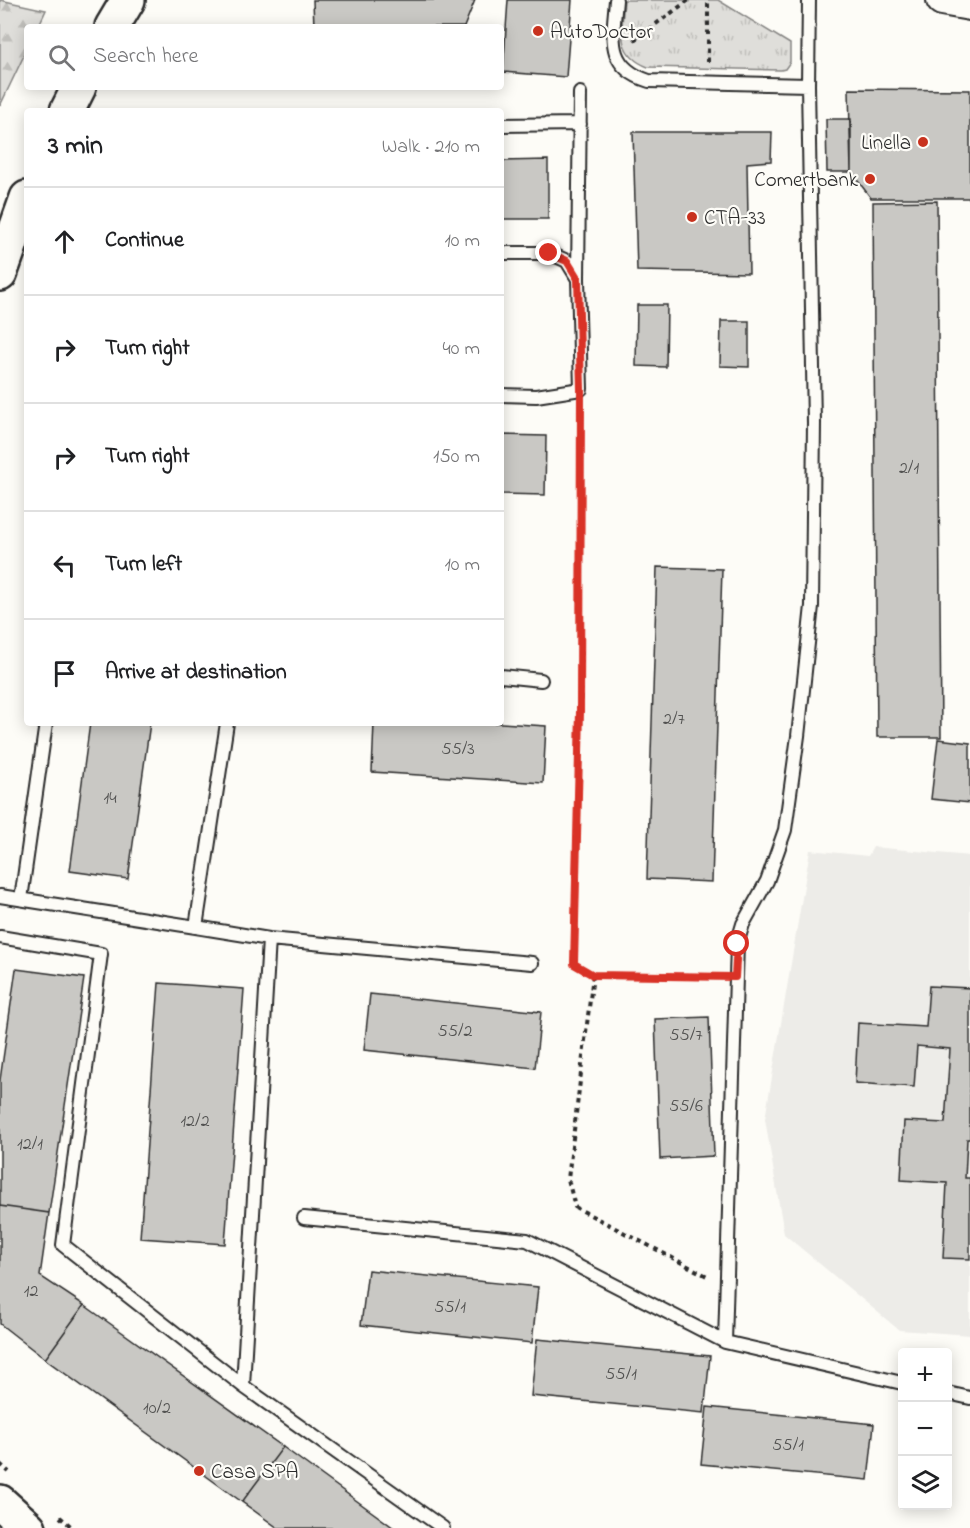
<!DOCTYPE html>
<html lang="en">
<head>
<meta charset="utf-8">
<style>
	body { margin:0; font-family:"Indie Flower",sans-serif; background:#f6f6f6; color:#202124 }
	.controls { position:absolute; right:18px; bottom:18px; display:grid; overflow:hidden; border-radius:6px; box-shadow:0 3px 15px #0003 }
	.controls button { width:54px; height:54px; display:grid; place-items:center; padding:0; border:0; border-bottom:2px solid #e0e0e0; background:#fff; color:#202124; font:30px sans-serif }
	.stop { position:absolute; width:18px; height:18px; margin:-14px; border:4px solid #d93025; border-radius:50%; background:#fff }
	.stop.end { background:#d93025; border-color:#fff; box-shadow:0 2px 6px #0008 }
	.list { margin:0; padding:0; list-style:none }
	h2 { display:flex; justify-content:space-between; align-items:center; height:78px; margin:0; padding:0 24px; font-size:26px }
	h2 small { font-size:20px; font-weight:400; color:#757577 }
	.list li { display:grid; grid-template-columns:39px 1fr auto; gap:18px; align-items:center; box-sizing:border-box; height:108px; padding:0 24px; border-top:2px solid #e0e0e0 }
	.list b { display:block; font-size:22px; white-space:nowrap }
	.list em { font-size:20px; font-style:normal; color:#757577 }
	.icon { flex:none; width:33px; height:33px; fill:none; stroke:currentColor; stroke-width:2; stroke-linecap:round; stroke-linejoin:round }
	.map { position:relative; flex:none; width:970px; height:1528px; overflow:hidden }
	.search { position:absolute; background:#fff; box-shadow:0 3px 15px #0003; left:24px; top:24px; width:480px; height:66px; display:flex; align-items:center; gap:15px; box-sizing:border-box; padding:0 21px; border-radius:6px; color:#757577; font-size:22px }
	.panel { position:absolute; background:#fff; box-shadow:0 3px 15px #0003; left:24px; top:108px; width:480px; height:618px; border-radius:6px }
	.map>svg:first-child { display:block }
	.built { fill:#edece8 }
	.forest { fill:url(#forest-firs); stroke:#858482; stroke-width:1.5 }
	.park { fill:url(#park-tufts); stroke:#858482; stroke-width:1.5 }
	.building { fill:#c9c8c4; stroke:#2b2b2b; stroke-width:1.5 }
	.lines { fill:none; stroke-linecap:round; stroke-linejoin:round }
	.service-casing { stroke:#2b2b2b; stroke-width:16 }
	.tertiary-casing { stroke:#2b2b2b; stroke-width:34 }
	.secondary-casing { stroke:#2b2b2b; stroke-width:38 }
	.path { stroke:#2b2b2b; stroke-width:4; stroke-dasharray:4.5 4.5; stroke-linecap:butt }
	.service { stroke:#fdfcf7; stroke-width:12 }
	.tertiary { stroke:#fdfcf7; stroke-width:30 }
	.secondary { stroke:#fdfcf7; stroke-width:33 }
	.route { stroke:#d93025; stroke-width:8 }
	.poi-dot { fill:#c8321e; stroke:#fdfcf7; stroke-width:2 }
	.labels { text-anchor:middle; stroke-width:4.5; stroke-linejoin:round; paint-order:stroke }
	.number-label { font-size:18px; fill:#525251 }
	.poi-label { font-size:21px; fill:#2b2b2b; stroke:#fdfcf7; text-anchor:start }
</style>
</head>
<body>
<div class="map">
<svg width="970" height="1528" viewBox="0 0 970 1528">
	<defs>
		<pattern id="forest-firs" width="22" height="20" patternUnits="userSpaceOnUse" patternTransform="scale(1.5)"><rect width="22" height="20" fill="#dfdeda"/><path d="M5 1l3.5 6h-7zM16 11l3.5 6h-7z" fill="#c0bfbb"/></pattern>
		<pattern id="park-tufts" width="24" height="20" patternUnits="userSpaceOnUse" patternTransform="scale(1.5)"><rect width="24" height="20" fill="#dfdeda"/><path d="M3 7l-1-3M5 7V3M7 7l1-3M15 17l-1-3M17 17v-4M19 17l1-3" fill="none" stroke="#c0bfbb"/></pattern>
	</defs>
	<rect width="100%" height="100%" fill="#fdfcf7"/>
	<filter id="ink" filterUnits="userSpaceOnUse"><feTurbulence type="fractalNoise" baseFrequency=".0167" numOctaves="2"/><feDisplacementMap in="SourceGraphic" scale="12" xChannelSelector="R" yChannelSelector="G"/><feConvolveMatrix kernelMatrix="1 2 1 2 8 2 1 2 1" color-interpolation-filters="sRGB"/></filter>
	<g filter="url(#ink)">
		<path class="built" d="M873,847L970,856V1335L899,1330L784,1234L765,1119L810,850L868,856Z"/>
		<path class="forest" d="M0,0L46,10L38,27H27V49L0,106Z"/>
		<path class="park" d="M624,0H718L790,44V62L785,69L781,70L648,67C615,54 622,29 624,0Z"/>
		<path class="building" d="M313,0H475L464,27H314Z
			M508,0H572L566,77L503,72Z
			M849,89L970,90V198H871L851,172Z
			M826,119H851V172H827Z
			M633,132H772L771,161L747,163L749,273L637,271Z
			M548,160V219H501V161Z
			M937,201L941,737H877L873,202Z
			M637,305H667L666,367L636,366Z
			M721,321H749V367L720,366Z
			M501,435L546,436L545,495L501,494Z
			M657,567L722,569L712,882L647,879Z
			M90,723H150L128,879L70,871Z
			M374,723H501L546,726L543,783L372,772Z
			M938,739L970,743V803L931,799Z
			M16,969L84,978L49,1213L0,1206V1080Z
			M159,983L244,989L225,1244L140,1238Z
			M929,986L970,988V1139H967L965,1178H970V1259L943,1258L947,1183L901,1180L904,1121L945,1123L950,1049L917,1046L914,1087L855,1083L858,1023L926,1027Z
			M370,994L541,1012L535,1068L364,1050Z
			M709,1017L714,1156L660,1159L655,1019Z
			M0,1206L49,1213L40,1276L84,1305L45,1359L0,1324Z
			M368,1270L538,1287L532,1343L361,1325Z
			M84,1305L283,1447L242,1502L45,1359Z
			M537,1339L710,1356L704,1413L531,1396Z
			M707,1407L874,1424L868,1480L701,1464Z
			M283,1447L394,1528H278L242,1502Z"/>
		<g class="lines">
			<defs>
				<path id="service" d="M616,0C613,37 605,67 649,81L808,85
					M501,125L580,124
					M501,253H549L567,261L578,279L581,389L536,396L501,395
					M578,279L580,93
					M501,676L541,680
					M0,896L196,927L227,723
					M21,899L46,723
					M196,927L269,939L532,963
					M0,937L101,954L63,1245L243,1386L443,1528
					M304,1218L527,1240L725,1342L902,1383
					M725,1342L737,944L743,924L767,881L785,830L798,736L812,606L814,423L808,85L809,0
					M243,1386L269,939
					M948,1393L970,1398"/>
				<path id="tertiary" d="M942,0L970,5"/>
				<path id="secondary" d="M112,27L128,0
					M67,111L79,87
					M0,274L27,198
					M0,1502L29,1528"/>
			</defs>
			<use href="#service" class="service-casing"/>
			<use href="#tertiary" class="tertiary-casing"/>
			<use href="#secondary" class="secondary-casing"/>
			<path class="path" d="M634,40L689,0
				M708,62V0
				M581,408L580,711L574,964L593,975L716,977
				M593,975L568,1179L575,1207L707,1276
				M0,1464L9,1472
				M60,1517L73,1528"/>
			<use href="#service" class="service"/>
			<use href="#tertiary" class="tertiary"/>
			<use href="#secondary" class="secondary"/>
		</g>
	</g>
	<g class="lines" filter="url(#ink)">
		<path class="route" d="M549,253L567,261L578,279L581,389L580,711L574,964L593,975L735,977L737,944"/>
	</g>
	<g class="poi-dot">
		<circle cx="538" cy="31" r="6"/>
		<circle cx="923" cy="142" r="6"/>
		<circle cx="870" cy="179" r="6"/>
		<circle cx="692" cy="217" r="6"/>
		<circle cx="199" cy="1471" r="6"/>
	</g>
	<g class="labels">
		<g class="number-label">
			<text x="909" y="473">2/1</text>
			<text x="674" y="724">2/7</text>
			<text x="458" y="754">55/3</text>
			<text x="110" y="803">14</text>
			<text x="455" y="1036">55/2</text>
			<text x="686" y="1040">55/7</text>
			<text x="686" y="1111">55/6</text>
			<text x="195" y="1126">12/2</text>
			<text x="30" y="1149">12/1</text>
			<text x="31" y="1296">12</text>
			<text x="450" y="1312">55/1</text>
			<text x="621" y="1379">55/1</text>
			<text x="157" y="1413">10/2</text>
			<text x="788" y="1450">55/1</text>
		</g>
		<g class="poi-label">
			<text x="550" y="38">AutoDoctor</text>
			<text x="911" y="149" text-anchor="end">Linella</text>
			<text x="858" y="186" text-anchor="end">Comerțbank</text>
			<text x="704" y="224">CTA-33</text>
			<text x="211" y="1478">Casa SPA</text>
		</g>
	</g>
</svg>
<div class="controls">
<button>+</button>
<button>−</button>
<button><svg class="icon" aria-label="layers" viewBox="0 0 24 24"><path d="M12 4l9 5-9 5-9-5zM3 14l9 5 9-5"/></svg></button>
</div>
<div class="stop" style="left:737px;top:944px"></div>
<div class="stop end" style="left:549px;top:253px"></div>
<div class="search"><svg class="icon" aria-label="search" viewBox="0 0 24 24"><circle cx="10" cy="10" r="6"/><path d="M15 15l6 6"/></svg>Search here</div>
<section class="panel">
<h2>3 min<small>Walk · 210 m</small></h2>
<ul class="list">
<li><svg class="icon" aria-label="ahead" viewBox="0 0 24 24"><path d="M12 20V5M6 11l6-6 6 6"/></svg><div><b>Continue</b></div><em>10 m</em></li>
<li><svg class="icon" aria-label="right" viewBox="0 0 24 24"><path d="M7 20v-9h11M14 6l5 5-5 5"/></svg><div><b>Turn right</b></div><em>40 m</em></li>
<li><svg class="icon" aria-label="right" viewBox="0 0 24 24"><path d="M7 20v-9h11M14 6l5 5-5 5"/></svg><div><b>Turn right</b></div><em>150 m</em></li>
<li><svg class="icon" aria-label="left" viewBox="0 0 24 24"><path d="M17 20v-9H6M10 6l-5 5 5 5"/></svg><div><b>Turn left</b></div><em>10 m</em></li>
<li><svg class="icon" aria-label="arrive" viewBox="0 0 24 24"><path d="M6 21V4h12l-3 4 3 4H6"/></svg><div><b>Arrive at destination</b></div></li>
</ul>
</section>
</div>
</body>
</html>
